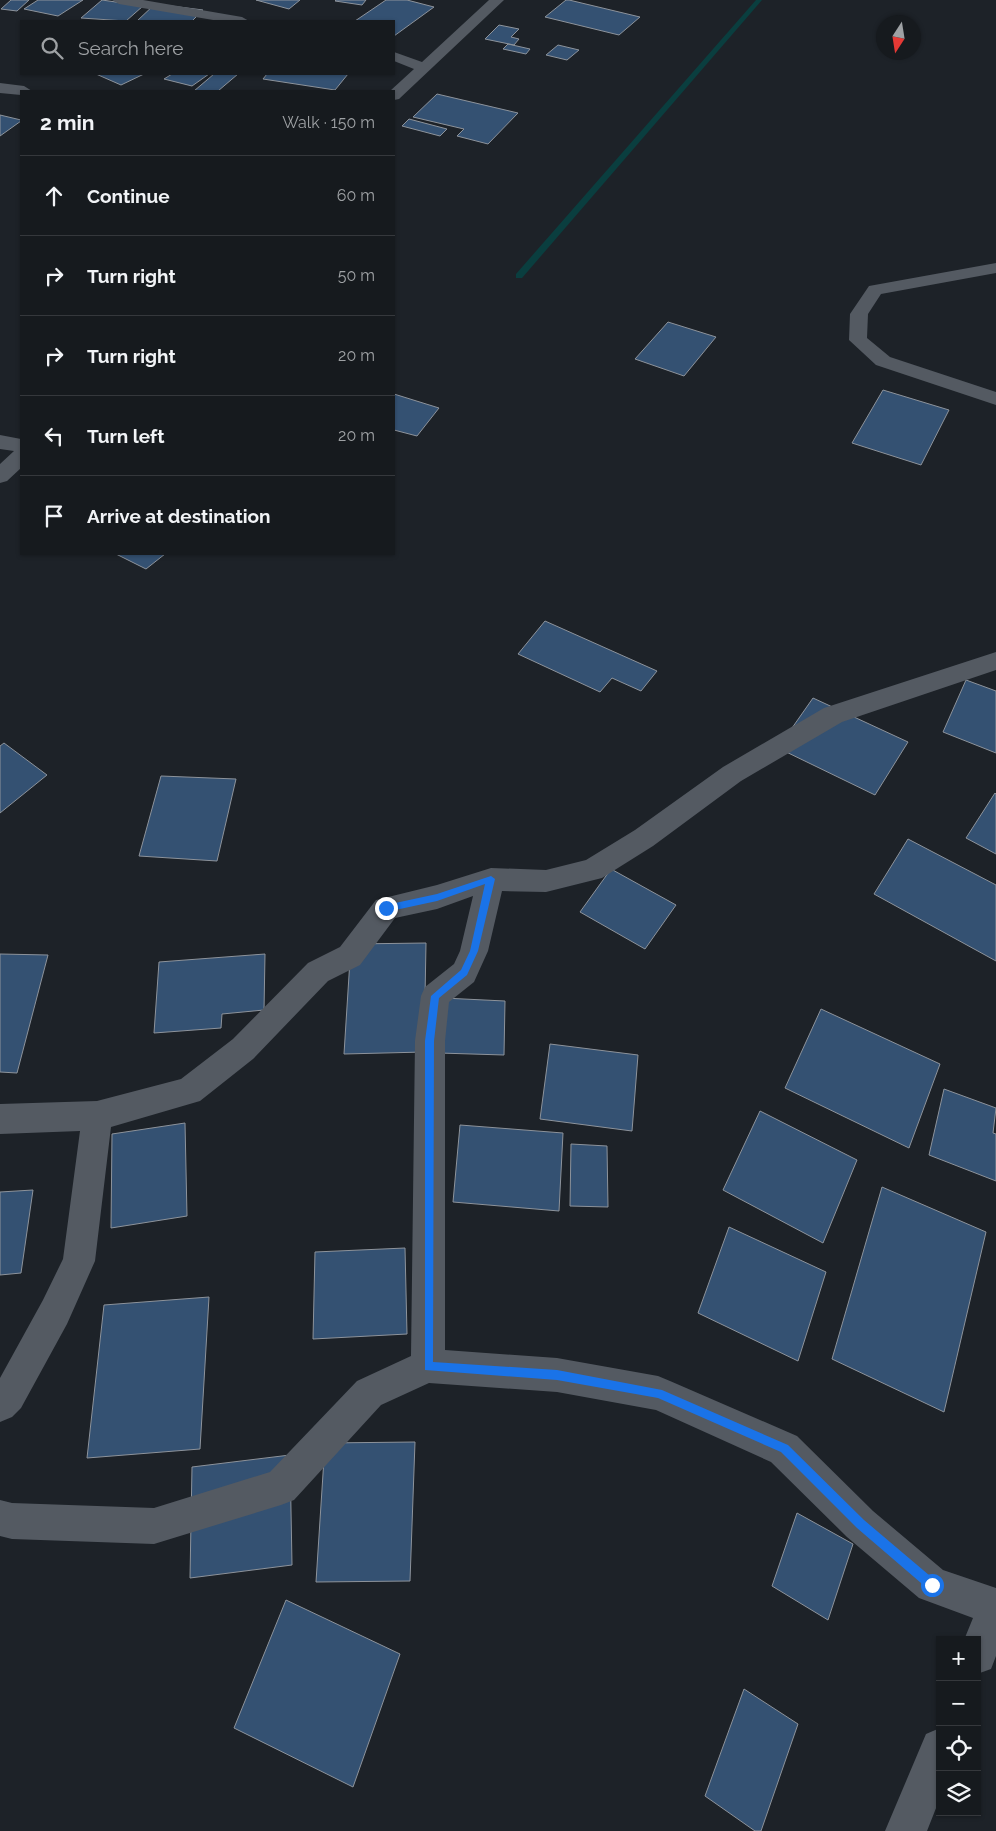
<!DOCTYPE html>
<html lang="en">
<head>
<meta charset="utf-8">
<style>
	body { margin:0; font-family:Raleway,sans-serif; background:#1f2327; color:#f1f3f6 }
	.controls { position:absolute; right:15px; bottom:15px; display:grid; overflow:hidden; border-radius:0px; box-shadow:0 1px 4px #0004 }
	.controls button { width:45px; height:45px; display:grid; place-items:center; padding:0; border:0; border-bottom:1px solid #35383c; background:#161a1e; color:#f1f3f6; font:25px sans-serif }
	.compass { position:absolute; left:876px; top:15px; width:45px; height:45px; border-radius:50%; background:#161a1e; box-shadow:0 1px 4px #0004; rotate:192deg }
	.stop { position:absolute; width:15px; height:15px; margin:-11px; border:4px solid #1a73e8; border-radius:50%; background:#fff }
	.stop.end { background:#1a73e8; border-color:#fff; box-shadow:0 1px 5px #0008 }
	.list { margin:0; padding:0; list-style:none }
	h2 { display:flex; justify-content:space-between; align-items:center; height:65px; margin:0; padding:0 20px; font-size:21px }
	h2 small { font-size:16px; font-weight:400; color:#9ea1a4 }
	.list li { display:grid; grid-template-columns:32px 1fr auto; gap:15px; align-items:center; box-sizing:border-box; height:80px; padding:0 20px; border-top:1px solid #35383c }
	.list b { display:block; font-size:19px; white-space:nowrap }
	.list em { font-size:16px; font-style:normal; color:#9ea1a4 }
	.icon { flex:none; width:28px; height:28px; fill:none; stroke:currentColor; stroke-width:2; stroke-linecap:round; stroke-linejoin:round }
	.map { position:relative; flex:none; width:996px; height:1831px; overflow:hidden }
	.search { position:absolute; background:#161a1e; box-shadow:0 1px 4px #0004; left:20px; top:20px; width:375px; height:55px; display:flex; align-items:center; gap:12px; box-sizing:border-box; padding:0 18px; border-radius:0px; color:#9ea1a4; font-size:19px }
	.panel { position:absolute; background:#161a1e; box-shadow:0 1px 4px #0004; left:20px; top:90px; width:375px; height:465px; border-radius:0px }
	.map>svg:first-child { display:block }
	.lines { fill:none; stroke-linecap:round; stroke-linejoin:round }
	.stream { fill:#0a3e3f; fill-rule:evenodd }
	.building { fill:#345172; stroke:#8d939b }
	.minor { fill:#545a62; fill-rule:evenodd }
	.route { fill:#1a73e8 }
</style>
</head>
<body>
<div class="map">
<svg width="996" height="1831" viewBox="0 0 996 1831">
	<rect width="100%" height="100%" fill="#1d2228"/>
	<g class="lines">
		<path class="stream" d="M756,0H762L522,278H516V274Z"/>
	</g>
	<path class="building" d="M11,0H29L17,11L1,9Z
		M38,0H83L58,16L24,9Z
		M102,0L143,6L126,21L81,18Z
		M256,0H300L289,9Z
		M336,0H366L362,5L335,1Z
		M386,0H407L434,7L394,36V21H355Z
		M566,0H569L640,17L619,35L545,17Z
		M155,4L203,10L192,21H137Z
		M499,25L519,29L511,37L519,39L514,45L485,39Z
		M508,44L530,49L526,54L503,49Z
		M558,45L579,50L567,60L546,55Z
		M96,74H144L121,85Z
		M172,74H209L192,86L164,79Z
		M214,74H238L218,91H194Z
		M267,74H348L335,90L263,79Z
		M437,94L518,113L488,144L457,136L464,129L413,117Z
		M0,115L21,120V121L0,136Z
		M409,119L447,129L440,136L402,126Z
		M668,322L716,337L684,376L635,359Z
		M883,390L949,410L921,465L852,443Z
		M394,394L439,408L417,436L394,430Z
		M116,554H165L146,569Z
		M545,621L657,671L641,691L612,678L600,692L518,654Z
		M966,680L996,691V753L943,732Z
		M813,698L908,742L875,795L778,748Z
		M4,743L47,775L0,813V746Z
		M161,776L236,779L217,861L139,856Z
		M995,793L996,794V854L966,838Z
		M908,839L996,885V961L874,894Z
		M611,869L676,905L645,949L580,912Z
		M426,943L424,1052L344,1054L351,944Z
		M0,954L48,955L17,1073L0,1072Z
		M265,954L264,1010L222,1014L221,1028L154,1033L159,962Z
		M443,998L505,1001L504,1055L439,1053Z
		M821,1009L940,1064L909,1148L785,1088Z
		M550,1044L638,1055L632,1131L540,1119Z
		M944,1089L996,1108L993,1133L996,1134V1181L929,1155Z
		M760,1111L857,1160L823,1243L723,1190Z
		M185,1123L187,1216L111,1228L112,1134Z
		M460,1125L563,1133L559,1211L453,1202Z
		M571,1144L607,1146L608,1207L570,1206Z
		M882,1187L986,1232L944,1412L832,1359Z
		M33,1190L21,1273L0,1275V1192Z
		M729,1227L826,1272L798,1361L698,1313Z
		M405,1248L407,1334L313,1339L315,1252Z
		M209,1297L200,1449L87,1458L104,1305Z
		M415,1442L410,1581L316,1582L325,1443Z
		M290,1455L292,1565L190,1578L192,1467Z
		M797,1513L853,1544L828,1620L772,1586Z
		M286,1600L400,1654L353,1787L234,1728Z
		M744,1689L798,1724L761,1831H755L705,1796Z"/>
	<g class="lines">
		<path class="minor" d="M112,0H143L242,17L249,21H219L119,4Z
			M489,0H504L399,99L394,100V91H390L414,69L394,61V52L422,62Z
			M0,83L24,86L32,91H21V95L0,93Z
			M996,263V273L881,294L868,314L867,338L890,357L996,392V405L876,365L849,340L850,314L869,286Z
			M0,435L21,439V468L7,481L0,483V464L14,451L0,449Z
			M996,652V670L842,722L741,781L653,846L602,878L546,892L502,891L488,951L474,982L449,1002L445,1041V1350L557,1358L658,1376L670,1381L797,1436L873,1511L943,1570L996,1588V1656L991,1669L977,1674V1640H964L973,1618L919,1598L847,1537L771,1462L656,1410L557,1392L429,1383L381,1405L294,1500L281,1505L154,1544L12,1539L0,1536V1500L12,1503L154,1508L270,1472L357,1381L411,1356L415,1041L421,996L425,987L454,964L460,951L473,896L437,909L395,918L360,965L328,981L253,1059L200,1101L111,1127L95,1261L67,1324L21,1408L12,1417L0,1422V1378L43,1300L63,1259L80,1131L0,1134V1104L97,1101L181,1079L233,1039L308,963L340,947L376,900L437,885L491,868L546,870L586,860L635,830L723,767L824,708Z
			M940,1728V1798L927,1831H885L926,1734Z"/>
	</g>
	<path class="route" d="M491,876L495,879L478,951L467,975L439,998L434,1041L433,1362L557,1370L662,1390L788,1445L864,1520L936,1581V1589H928L857,1528L781,1452L658,1398L557,1380L425,1370V1041L431,996L461,970L470,951L485,884L437,901L386,912L382,908L386,905L437,894Z"/>
</svg>
<div class="controls">
<button>+</button>
<button>−</button>
<button><svg class="icon" aria-label="locate" viewBox="0 0 24 24"><circle cx="12" cy="12" r="6"/><path d="M12 2v4M12 18v4M2 12h4M18 12h4"/></svg></button>
<button><svg class="icon" aria-label="layers" viewBox="0 0 24 24"><path d="M12 4l9 5-9 5-9-5zM3 14l9 5 9-5"/></svg></button>
</div>
<svg class="compass" viewBox="-18 -18 36 36"><path d="M0-13l5 13h-10z" fill="#e53935"/><path d="M0 13l5-13h-10z" fill="#9ea1a4"/></svg>
<div class="stop" style="left:932px;top:1585px"></div>
<div class="stop end" style="left:386px;top:908px"></div>
<div class="search"><svg class="icon" aria-label="search" viewBox="0 0 24 24"><circle cx="10" cy="10" r="6"/><path d="M15 15l6 6"/></svg>Search here</div>
<section class="panel">
<h2>2 min<small>Walk · 150 m</small></h2>
<ul class="list">
<li><svg class="icon" aria-label="ahead" viewBox="0 0 24 24"><path d="M12 20V5M6 11l6-6 6 6"/></svg><div><b>Continue</b></div><em>60 m</em></li>
<li><svg class="icon" aria-label="right" viewBox="0 0 24 24"><path d="M7 20v-9h11M14 6l5 5-5 5"/></svg><div><b>Turn right</b></div><em>50 m</em></li>
<li><svg class="icon" aria-label="right" viewBox="0 0 24 24"><path d="M7 20v-9h11M14 6l5 5-5 5"/></svg><div><b>Turn right</b></div><em>20 m</em></li>
<li><svg class="icon" aria-label="left" viewBox="0 0 24 24"><path d="M17 20v-9H6M10 6l-5 5 5 5"/></svg><div><b>Turn left</b></div><em>20 m</em></li>
<li><svg class="icon" aria-label="arrive" viewBox="0 0 24 24"><path d="M6 21V4h12l-3 4 3 4H6"/></svg><div><b>Arrive at destination</b></div></li>
</ul>
</section>
</div>
</body>
</html>
